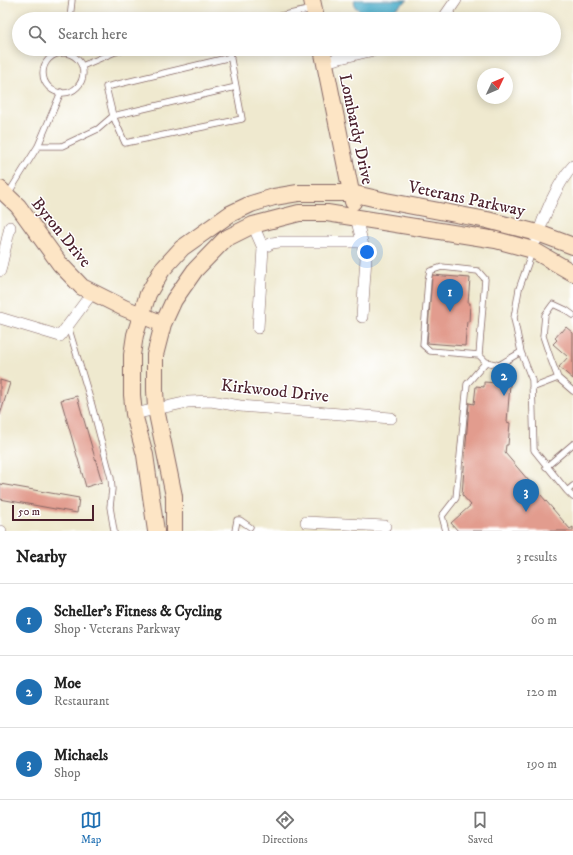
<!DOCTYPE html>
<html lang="en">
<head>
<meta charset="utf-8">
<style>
	body { margin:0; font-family:"IM FELL DW Pica",serif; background:#f6f6f6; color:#222 }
	.compass { position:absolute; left:477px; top:68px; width:36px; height:36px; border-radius:50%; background:#fff; box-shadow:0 2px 10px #0003; rotate:46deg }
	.scale { position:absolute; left:12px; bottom:10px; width:82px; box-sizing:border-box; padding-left:4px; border:2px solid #4a1f2b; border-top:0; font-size:11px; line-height:14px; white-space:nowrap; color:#4a1f2b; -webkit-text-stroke:3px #fff; paint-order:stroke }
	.you { position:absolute; left:367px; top:252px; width:14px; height:14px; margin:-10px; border:3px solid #fff; border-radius:50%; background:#1a73e8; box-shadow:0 0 0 6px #1a73e833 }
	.badge { display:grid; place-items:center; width:26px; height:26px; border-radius:50%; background:#1f6fb2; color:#fff; font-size:13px; font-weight:700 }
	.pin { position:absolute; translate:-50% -33px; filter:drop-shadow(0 1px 2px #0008) }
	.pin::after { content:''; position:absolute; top:21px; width:14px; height:12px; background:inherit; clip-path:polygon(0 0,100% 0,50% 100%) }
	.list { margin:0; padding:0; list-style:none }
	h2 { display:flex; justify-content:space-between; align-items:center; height:52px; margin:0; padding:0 16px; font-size:17px }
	h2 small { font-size:13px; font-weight:400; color:#767676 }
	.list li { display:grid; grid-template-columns:26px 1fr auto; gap:12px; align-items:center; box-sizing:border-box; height:72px; padding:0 16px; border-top:1px solid #e0e0e0 }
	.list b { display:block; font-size:15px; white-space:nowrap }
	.list p { margin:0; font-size:13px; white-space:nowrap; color:#767676 }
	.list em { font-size:13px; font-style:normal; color:#767676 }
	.icon { flex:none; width:22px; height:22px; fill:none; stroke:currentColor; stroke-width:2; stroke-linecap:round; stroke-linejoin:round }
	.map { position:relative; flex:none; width:573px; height:531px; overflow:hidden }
	.search { position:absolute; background:#fff; box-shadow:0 2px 10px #0003; left:12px; right:12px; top:12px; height:44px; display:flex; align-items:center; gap:10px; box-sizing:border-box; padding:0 14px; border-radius:22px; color:#767676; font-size:15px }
	.sheet { height:268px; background:#fff }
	nav { display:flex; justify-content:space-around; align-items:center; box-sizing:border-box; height:56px; border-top:1px solid #e0e0e0; background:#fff; font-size:11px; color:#767676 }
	nav a { display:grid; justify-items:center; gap:2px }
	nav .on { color:#1f6fb2 }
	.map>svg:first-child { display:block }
	.water { fill:#4caecb; stroke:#4b667b }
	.building { fill:#e29c8e }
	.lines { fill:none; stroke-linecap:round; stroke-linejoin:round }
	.lane-casing { stroke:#846664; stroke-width:7 }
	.street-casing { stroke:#846664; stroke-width:12 }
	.secondary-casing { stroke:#846664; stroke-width:18 }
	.lane { stroke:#fff; stroke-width:5.5 }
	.street { stroke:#fff; stroke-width:11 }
	.secondary { stroke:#fde5c5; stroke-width:16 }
	.labels { text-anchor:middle; stroke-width:3; stroke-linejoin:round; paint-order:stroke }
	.street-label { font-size:17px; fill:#4a1f2b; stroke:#fff }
</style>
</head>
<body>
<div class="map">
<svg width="573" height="531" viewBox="0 0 573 531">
	<rect width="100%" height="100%" fill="#fff"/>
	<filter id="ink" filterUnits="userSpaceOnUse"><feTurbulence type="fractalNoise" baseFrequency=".025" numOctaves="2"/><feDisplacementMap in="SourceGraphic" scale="8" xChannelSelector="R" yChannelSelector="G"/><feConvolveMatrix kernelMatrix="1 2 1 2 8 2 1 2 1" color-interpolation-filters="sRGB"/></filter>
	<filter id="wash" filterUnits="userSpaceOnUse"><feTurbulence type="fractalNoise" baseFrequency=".012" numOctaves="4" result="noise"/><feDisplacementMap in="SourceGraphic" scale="16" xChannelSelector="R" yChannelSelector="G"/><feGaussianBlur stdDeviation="0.9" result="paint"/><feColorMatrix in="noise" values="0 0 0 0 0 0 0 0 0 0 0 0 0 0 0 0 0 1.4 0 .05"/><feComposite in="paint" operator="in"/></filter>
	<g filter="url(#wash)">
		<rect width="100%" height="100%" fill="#efe9cf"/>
		<path class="water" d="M354,0H408L388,14L370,18L355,7Z"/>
		<g id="blocks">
			<path class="building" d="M432,275L470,278L468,303H470L469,322L467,321L465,346L427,343Z
				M566,327L573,333V379L559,367L568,357L553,344L557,340L555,338L561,331L562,332Z
				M0,380L10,383L0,415Z
				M484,382L510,384L507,422L510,423L508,445H506L505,453L570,529L573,527V531H458L451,523L471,505L462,495L469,403L474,404L476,386L484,387Z
				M77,396L102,482L86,487L61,400Z
				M0,484L79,498L77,513L0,499Z"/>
		</g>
	</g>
	<g filter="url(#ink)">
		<use href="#blocks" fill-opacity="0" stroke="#846664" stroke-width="1"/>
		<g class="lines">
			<defs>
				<path id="lane" d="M70,19L72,0
					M266,19L313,9
					M43 73a20 20 0 1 1 40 0a20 20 0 1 1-40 0Z
					M231,57L106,87L113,116L236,87
					M82,66L115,52L129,49
					M38,146H62L98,129L113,116L125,143L242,119L229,49
					M8,194L38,146L61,92
					M573,315L566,310L553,304L545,315L543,336L550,357L558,378L573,391
					M68,326L91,402L111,478L112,489L110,507L114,531
					M521,352L532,380L534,450L567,491L573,486
					M479,355L430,351L423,345L428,280L430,271L442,267L478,271L485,279L479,355L486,362L499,365L521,352L514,318L519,289L532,252
					M532,388L558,378
					M546,467L573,444
					M567,491L573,497
					M235,531L237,520H240L250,527
					M446,531L442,516L456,498L467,384L486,362"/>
				<path id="street" d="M443,19L456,0
					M324,62L378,49
					M356,217L366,258L362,317
					M253,225L263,248L258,328
					M536,240C543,218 557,183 573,166
					M263,248L272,243L279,242H362
					M0,271L10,227
					M0,318L60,336L92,293
					M134,414L188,402L211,401L240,406L391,418
					M306,522L385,526
					M0,531H1"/>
				<path id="secondary" d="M312,0L316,19
					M322,49L353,202
					M0,189L18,206L60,264L82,287L124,308L163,324
					M156,531L145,455L134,414L132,395V355L135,335L148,294L162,270L182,248L230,214L251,204L274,197L298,193H351L386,201L487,220L538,233L573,246
					M174,531V496L156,409L155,390V355L163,324L174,300L195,270L225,239L253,225L299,213H327L496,240L533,250L573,273"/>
			</defs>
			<use href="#lane" class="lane-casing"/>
			<use href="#street" class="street-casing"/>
			<use href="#secondary" class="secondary-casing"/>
			<use href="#lane" class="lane"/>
			<use href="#street" class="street"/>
			<use href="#secondary" class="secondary"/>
		</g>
	</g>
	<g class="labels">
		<g class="street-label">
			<text transform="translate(357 129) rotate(78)" y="6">Lombardy Drive</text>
			<text transform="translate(467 198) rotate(12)" y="6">Veterans Parkway</text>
			<text transform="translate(62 232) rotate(51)" y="6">Byron Drive</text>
			<text transform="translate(275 390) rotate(6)" y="6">Kirkwood Drive</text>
		</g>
	</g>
</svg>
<svg class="compass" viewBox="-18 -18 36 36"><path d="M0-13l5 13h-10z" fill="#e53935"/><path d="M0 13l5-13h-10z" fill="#767676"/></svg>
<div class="scale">50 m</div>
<div class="you"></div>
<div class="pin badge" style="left:450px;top:312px">1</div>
<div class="pin badge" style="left:504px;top:396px">2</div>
<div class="pin badge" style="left:526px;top:512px">3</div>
<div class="search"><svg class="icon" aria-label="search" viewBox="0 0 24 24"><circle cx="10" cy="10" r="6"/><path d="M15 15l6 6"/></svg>Search here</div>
</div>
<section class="sheet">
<h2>Nearby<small>3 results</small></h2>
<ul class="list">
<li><span class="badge">1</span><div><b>Scheller's Fitness &amp; Cycling</b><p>Shop · Veterans Parkway</p></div><em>60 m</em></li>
<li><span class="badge">2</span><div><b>Moe</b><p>Restaurant</p></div><em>120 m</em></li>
<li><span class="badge">3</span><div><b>Michaels</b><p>Shop</p></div><em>190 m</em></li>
</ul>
</section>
<nav>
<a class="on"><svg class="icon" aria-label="map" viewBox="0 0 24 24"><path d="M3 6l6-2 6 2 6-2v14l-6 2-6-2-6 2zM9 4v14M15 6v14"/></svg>Map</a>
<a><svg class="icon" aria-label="directions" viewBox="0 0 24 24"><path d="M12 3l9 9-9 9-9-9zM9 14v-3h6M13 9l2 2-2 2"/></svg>Directions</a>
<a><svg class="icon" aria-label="saved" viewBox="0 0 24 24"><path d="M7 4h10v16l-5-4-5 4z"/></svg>Saved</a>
</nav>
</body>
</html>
